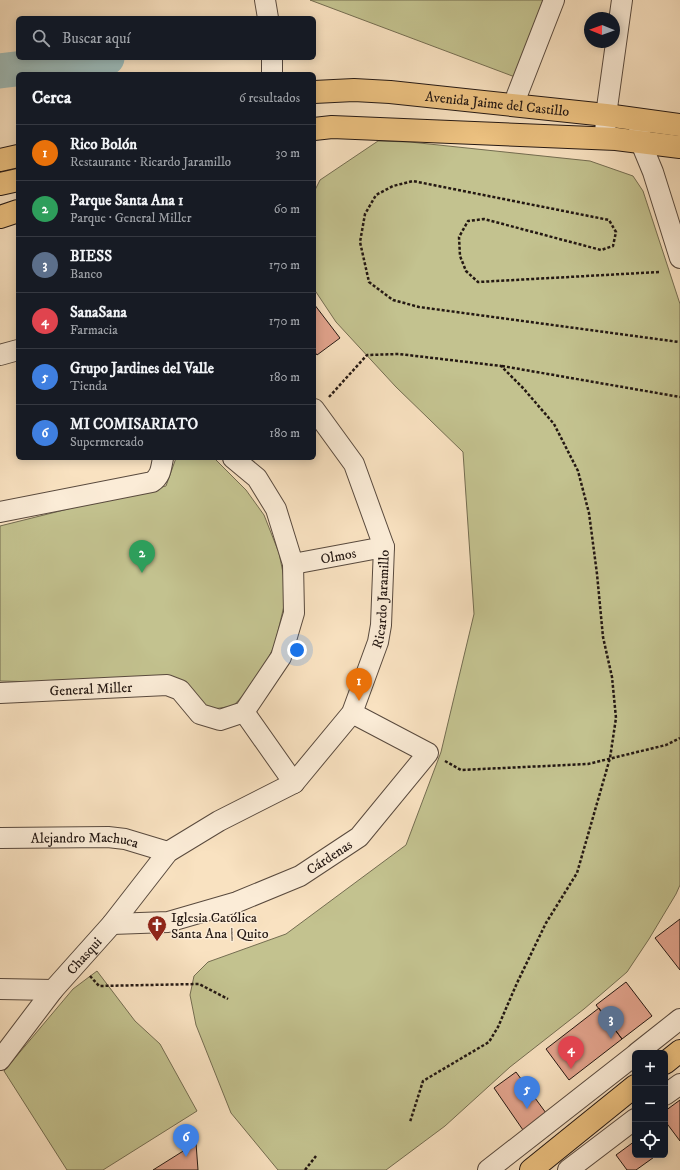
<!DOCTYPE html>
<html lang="es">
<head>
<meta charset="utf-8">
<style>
	body { margin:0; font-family:"IM FELL DW Pica",serif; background:#20242c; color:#f1f3f6 }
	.controls { position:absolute; right:12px; bottom:12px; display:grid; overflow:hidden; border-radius:6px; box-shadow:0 2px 10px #0003 }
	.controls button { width:36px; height:36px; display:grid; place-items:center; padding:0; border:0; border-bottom:1px solid #363941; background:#171b24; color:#f1f3f6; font:20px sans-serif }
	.compass { position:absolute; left:584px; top:12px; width:36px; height:36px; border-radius:50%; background:#171b24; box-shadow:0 2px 10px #0003; rotate:271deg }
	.you { position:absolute; left:297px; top:650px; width:14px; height:14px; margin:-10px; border:3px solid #fff; border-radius:50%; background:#1a73e8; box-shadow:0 0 0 6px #1a73e833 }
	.badge { display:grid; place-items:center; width:26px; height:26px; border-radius:50%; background:#c59692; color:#fff; font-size:13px; font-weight:700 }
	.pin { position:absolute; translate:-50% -33px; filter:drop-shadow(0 1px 2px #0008) }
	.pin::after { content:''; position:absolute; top:21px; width:14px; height:12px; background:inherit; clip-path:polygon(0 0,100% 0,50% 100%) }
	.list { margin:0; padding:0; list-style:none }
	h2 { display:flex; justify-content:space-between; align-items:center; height:52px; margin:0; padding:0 16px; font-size:17px }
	h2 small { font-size:13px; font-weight:400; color:#9ea1a6 }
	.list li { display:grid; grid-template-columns:26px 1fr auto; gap:12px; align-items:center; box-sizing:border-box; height:56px; padding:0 16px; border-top:1px solid #363941 }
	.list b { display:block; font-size:15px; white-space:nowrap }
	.list p { margin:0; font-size:13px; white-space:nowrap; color:#9ea1a6 }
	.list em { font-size:13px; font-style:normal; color:#9ea1a6 }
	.icon { flex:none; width:22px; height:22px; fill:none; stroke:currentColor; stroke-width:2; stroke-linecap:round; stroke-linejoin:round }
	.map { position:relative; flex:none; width:680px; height:1170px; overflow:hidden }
	.search { position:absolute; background:#171b24; box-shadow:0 2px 10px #0003; left:16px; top:16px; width:300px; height:44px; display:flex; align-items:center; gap:10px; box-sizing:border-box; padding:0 14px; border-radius:6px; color:#9ea1a6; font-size:15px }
	.panel { position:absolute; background:#171b24; box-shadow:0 2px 10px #0003; left:16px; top:72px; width:300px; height:388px; border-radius:6px }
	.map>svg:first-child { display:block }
	.green { fill:#c3c28f; stroke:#746d51 }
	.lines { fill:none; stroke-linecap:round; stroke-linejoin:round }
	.river { stroke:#9fbcb9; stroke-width:35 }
	.building { fill:#e4a58f; stroke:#241813 }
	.minor-casing { stroke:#594a3e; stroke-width:22 }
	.major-casing { stroke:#241813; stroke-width:24 }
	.path { stroke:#241813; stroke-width:2.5; stroke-dasharray:3 2; stroke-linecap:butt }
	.minor { stroke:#fbecd7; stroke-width:20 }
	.major { stroke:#ecc180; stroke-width:22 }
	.labels { text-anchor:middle; stroke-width:3; stroke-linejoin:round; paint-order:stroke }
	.street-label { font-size:14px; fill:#241813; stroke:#fbecd7 }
	.poi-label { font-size:14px; fill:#241813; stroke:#fbecd7; text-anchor:start }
</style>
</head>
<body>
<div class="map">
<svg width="680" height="1170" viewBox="0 0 680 1170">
	<rect width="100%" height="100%" fill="#f9e2c1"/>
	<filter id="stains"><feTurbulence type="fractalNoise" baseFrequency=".005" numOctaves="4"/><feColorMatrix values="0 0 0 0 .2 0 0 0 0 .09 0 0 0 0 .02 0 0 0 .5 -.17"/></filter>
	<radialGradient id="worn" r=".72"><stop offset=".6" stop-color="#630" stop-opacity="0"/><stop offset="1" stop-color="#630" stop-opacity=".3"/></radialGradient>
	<path class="green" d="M310,0H543L515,77Z
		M378,141L410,142L590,161L633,176L643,191L680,304V885L676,894L649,939L627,972L584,1009L510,1067L445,1126L386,1170H278L231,1113L196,1025L190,995L194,976L208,962L286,934L406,845L441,752L474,614L463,452L396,387L336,322L314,289V192L320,180Z
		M176,458H214L246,490L264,515L279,553L287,593L275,644L258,680L233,706L207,710L180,680L85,683L0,681V526L104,500L166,486Z
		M97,971L135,1021L160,1044L197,1111L103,1170H67L4,1071L73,989Z"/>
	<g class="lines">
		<path class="river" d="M0,71L107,58"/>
	</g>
	<path class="building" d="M314,304L340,338L317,355L314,351Z
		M680,919V970L655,938Z
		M626,982L652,1016L622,1039L596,1005Z
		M599,1008L622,1039L569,1080L546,1049Z
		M516,1072L546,1113L523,1130L494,1088Z
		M680,1100V1141L665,1121V1111Z
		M635,1141V1155H657L636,1170H627L616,1155Z
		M196,1143L198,1170H153Z"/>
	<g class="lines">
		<defs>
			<g id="minor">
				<path d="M265,0L268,18"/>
				<path d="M272,58V74"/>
				<path d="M515,105L517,95L554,0"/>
				<path d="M638,119L641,143L653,172L680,258"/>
				<path d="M605,138L606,115L622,0"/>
				<path d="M0,355L18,350"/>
				<path d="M0,512L152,482C161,476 161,468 163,458"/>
				<path id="s1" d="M293,564L384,547"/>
				<path id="s2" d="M0,693L167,685L180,690L200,714L220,720L244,712L281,657L294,613L293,564L276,509L257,478L233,458"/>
				<path d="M244,712L294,783"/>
				<path id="s3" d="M0,838L108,837L125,839L168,852"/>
				<path id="s4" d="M112,924L168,922L237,902L300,876L359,837L428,753L352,713"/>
				<path d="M0,989L53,990"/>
				<path d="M637,1053L680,1019"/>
				<path id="s5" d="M0,1060L53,990L112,924L168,852L219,821L294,783L352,713L378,642L381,625L384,547L354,464L314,409"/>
				<path d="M665,1095L680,1084"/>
				<path d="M488,1170L635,1055"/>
				<path d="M568,1170L635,1119"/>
			</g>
			<g id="major">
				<path id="s6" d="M314,92L354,90L390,92L606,115L680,125"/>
				<path d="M314,129L332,127L616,139L680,147"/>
				<path d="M0,160L18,156"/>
				<path d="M0,184L18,180"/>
				<path d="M0,217L18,211"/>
				<path d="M665,1063L680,1051"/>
				<path d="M531,1170L635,1086"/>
			</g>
		</defs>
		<use href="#minor" class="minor-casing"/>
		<use href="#major" class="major-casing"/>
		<path class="path" d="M659,272L478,282L466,271L460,256L459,237L468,221L484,219L601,250L613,246L616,232L609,220L413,181L393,186L376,195L365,214L360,242L369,282L393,300L419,307L679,342
			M502,366L680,397
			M329,397L367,355L399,354L501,366L523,388L554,424L578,471L589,513L597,574L603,637L612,677L616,718L610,758L577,873L546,923L517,983L498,1027L489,1042L423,1081L410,1122
			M445,761L461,770L588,764L666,745L680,738
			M90,976L99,986L199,984L228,999
			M305,1170L316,1156"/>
		<use href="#minor" class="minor"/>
		<use href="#major" class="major"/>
	</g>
	<defs>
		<symbol id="church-pin" viewBox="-11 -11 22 30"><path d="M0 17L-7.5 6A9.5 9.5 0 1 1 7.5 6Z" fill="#8f2418" stroke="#fbecd7"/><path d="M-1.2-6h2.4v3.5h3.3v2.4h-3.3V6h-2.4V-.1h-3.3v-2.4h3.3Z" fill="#fff"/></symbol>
	</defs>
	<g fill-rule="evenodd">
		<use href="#church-pin" x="146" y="914" width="22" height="30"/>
	</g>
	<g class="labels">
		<g class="street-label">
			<text dy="5" stroke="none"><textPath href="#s6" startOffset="184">Avenida Jaime del Castillo</textPath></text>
			<text dy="5" stroke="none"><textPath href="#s1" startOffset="46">Olmos</textPath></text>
			<text dy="5" stroke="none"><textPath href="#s5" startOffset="621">Ricardo Jaramillo</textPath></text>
			<text dy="5" stroke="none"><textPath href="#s2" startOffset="91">General Miller</textPath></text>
			<text dy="5" stroke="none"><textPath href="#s3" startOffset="85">Alejandro Machuca</textPath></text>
			<text dy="5" stroke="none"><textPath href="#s4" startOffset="231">Cárdenas</textPath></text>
			<text dy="5" stroke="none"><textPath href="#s5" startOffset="134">Chasqui</textPath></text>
		</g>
		<g class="poi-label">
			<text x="171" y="922">Iglesia Católica<tspan x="171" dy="16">Santa Ana | Quito</tspan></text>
		</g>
	</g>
	<rect width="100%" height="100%" filter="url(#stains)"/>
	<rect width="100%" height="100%" fill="url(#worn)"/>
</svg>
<div class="controls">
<button>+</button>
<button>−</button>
<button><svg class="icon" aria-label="locate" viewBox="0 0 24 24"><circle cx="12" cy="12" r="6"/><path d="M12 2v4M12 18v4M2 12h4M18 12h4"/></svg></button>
</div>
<svg class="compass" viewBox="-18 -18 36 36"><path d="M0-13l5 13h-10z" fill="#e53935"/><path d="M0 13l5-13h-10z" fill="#9ea1a6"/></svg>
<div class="you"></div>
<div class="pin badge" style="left:359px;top:701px;background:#e8710a">1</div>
<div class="pin badge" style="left:142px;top:573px;background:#2e9e5b">2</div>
<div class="pin badge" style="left:611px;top:1039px;background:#5c6f8a">3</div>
<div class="pin badge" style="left:571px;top:1069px;background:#e0444e">4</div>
<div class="pin badge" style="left:527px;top:1109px;background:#3f7fe0">5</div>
<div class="pin badge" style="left:186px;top:1157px;background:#3f7fe0">6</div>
<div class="search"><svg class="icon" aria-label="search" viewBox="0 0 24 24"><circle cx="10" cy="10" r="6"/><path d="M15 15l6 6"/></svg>Buscar aquí</div>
<section class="panel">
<h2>Cerca<small>6 resultados</small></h2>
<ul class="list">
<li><span class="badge" style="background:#e8710a">1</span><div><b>Rico Bolón</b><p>Restaurante · Ricardo Jaramillo</p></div><em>30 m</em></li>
<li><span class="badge" style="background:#2e9e5b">2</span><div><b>Parque Santa Ana 1</b><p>Parque · General Miller</p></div><em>60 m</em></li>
<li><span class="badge" style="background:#5c6f8a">3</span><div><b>BIESS</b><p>Banco</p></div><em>170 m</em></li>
<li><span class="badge" style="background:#e0444e">4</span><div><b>SanaSana</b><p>Farmacia</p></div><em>170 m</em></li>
<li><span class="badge" style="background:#3f7fe0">5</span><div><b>Grupo Jardines del Valle</b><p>Tienda</p></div><em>180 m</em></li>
<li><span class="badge" style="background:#3f7fe0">6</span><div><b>MI COMISARIATO</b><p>Supermercado</p></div><em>180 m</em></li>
</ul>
</section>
</div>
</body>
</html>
